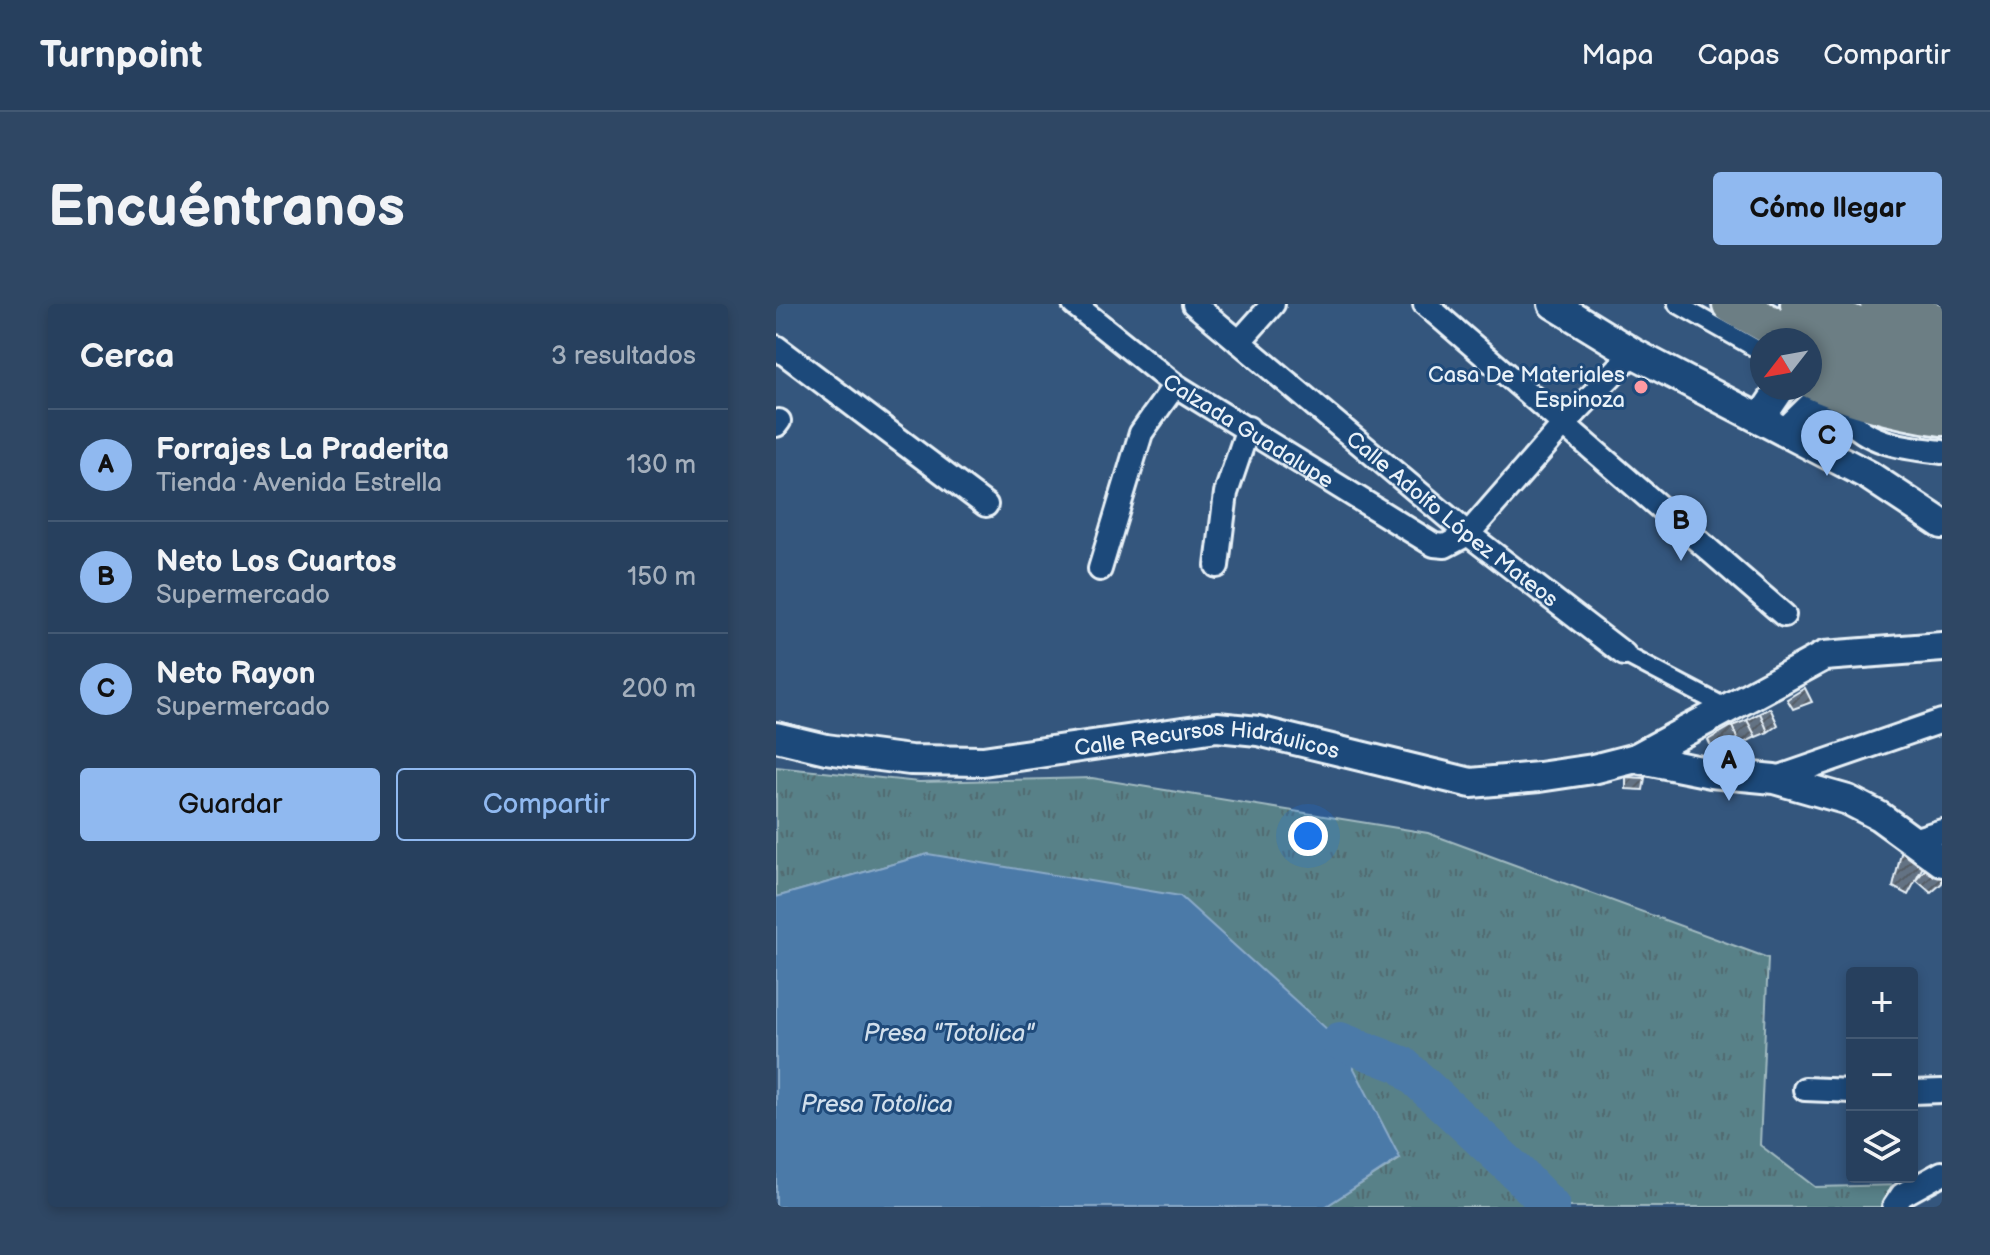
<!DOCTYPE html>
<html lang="es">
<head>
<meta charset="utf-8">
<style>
	body { margin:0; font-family:"Balsamiq Sans",sans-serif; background:#2f4764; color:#f1f3f6 }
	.controls { position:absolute; right:24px; bottom:24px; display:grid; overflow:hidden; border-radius:8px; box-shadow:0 4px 12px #0003 }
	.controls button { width:72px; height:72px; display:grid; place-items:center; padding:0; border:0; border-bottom:2px solid #435973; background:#27405e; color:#f1f3f6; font:40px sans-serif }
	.compass { position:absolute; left:974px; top:24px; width:72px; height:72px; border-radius:50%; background:#27405e; box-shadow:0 4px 12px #0003; rotate:239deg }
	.you { position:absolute; left:532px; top:532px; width:28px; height:28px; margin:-20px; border:6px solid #fff; border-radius:50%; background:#1a73e8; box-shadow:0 0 0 12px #1a73e833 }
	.badge { display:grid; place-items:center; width:52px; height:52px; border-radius:50%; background:#90b9f0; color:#111; font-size:26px; font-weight:700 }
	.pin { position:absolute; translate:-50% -66px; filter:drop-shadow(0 2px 4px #0008) }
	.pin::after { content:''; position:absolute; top:42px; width:28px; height:24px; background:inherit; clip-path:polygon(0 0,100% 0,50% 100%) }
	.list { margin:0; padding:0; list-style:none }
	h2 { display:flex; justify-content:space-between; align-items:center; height:104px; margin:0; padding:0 32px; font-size:34px }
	h2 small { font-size:26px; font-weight:400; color:#a4afbc }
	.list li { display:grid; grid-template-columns:52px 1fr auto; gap:24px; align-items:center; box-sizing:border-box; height:112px; padding:0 32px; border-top:2px solid #435973 }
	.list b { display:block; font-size:30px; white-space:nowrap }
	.list p { margin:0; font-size:26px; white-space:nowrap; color:#a4afbc }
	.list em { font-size:26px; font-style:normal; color:#a4afbc }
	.actions { display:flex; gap:16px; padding:24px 32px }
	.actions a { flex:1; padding:18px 0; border:2px solid #90b9f0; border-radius:8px; text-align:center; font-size:28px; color:#90b9f0 }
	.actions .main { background:#90b9f0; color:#111 }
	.icon { flex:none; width:44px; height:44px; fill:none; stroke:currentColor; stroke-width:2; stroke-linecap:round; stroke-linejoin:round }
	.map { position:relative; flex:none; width:1166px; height:903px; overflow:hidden; border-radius:8px }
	header { display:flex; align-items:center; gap:48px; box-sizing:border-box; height:112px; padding:0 40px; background:#27405e; border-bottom:2px solid #435973 }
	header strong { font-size:38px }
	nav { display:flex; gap:44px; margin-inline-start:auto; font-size:28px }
	.intro { display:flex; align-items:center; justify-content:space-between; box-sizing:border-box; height:192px; padding:0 48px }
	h1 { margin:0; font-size:56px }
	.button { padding:20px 36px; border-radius:8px; background:#90b9f0; color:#111; font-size:28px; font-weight:700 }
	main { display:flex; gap:48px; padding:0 48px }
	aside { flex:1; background:#27405e; border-radius:8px; box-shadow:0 4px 12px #0003 }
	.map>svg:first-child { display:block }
	.grass { fill:url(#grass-tufts); stroke:#a0b9c0; stroke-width:2 }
	.water { fill:#4c7aa8; stroke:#8aaac8; stroke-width:2 }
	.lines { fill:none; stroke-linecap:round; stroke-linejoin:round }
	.river { stroke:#4c7aa8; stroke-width:38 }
	.building { fill:url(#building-hatch); stroke:#e8f1f8; stroke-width:2 }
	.pedestrian-casing { stroke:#e8f1f8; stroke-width:22 }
	.minor-casing { stroke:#e8f1f8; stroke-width:28 }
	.tertiary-casing { stroke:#e8f1f8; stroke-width:34 }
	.trunk-casing { stroke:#e8f1f8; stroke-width:44 }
	.pedestrian { stroke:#1f4a7a; stroke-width:16 }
	.minor { stroke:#1f4a7a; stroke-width:22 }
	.tertiary { stroke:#1f4a7a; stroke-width:28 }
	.trunk { stroke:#6c7e84; stroke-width:38 }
	.poi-dot { fill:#ff9aa2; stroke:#1f4a7a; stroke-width:3 }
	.labels { text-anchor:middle; stroke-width:6; stroke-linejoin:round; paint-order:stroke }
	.poi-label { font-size:22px; fill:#e8f1f8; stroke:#1f4a7a; text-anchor:end }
	.street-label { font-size:22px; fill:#e8f1f8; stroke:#1f4a7a }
	.water-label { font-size:24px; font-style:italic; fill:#d1dfec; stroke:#1f4a7a }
</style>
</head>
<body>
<header>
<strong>Turnpoint</strong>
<nav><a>Mapa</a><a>Capas</a><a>Compartir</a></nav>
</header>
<div class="intro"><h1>Encuéntranos</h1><a class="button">Cómo llegar</a></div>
<main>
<aside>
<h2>Cerca<small>3 resultados</small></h2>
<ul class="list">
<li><span class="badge">A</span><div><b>Forrajes La Praderita</b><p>Tienda · Avenida Estrella</p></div><em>130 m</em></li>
<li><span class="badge">B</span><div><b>Neto Los Cuartos</b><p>Supermercado</p></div><em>150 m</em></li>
<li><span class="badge">C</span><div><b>Neto Rayon</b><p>Supermercado</p></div><em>200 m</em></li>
</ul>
<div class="actions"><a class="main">Guardar</a><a>Compartir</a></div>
</aside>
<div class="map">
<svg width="1166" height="903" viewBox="0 0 1166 903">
	<defs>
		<pattern id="grass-tufts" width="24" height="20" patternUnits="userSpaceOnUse" patternTransform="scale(2)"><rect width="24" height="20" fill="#598188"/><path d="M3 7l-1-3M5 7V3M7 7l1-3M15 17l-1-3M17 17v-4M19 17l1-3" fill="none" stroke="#516a6f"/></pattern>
		<pattern id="building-hatch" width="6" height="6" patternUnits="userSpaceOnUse" patternTransform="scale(2)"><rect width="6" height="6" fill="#647283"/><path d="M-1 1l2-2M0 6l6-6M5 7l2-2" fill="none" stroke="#555d66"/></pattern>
	</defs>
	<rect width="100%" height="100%" fill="#34567d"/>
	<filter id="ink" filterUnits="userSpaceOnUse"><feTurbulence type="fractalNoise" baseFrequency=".0125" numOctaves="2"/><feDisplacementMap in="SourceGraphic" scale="16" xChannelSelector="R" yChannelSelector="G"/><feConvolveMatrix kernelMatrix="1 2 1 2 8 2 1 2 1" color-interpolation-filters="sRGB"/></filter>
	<g filter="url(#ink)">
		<path class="grass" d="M0,463L143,478L316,474L652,529L992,654L984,841L1039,883L1125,881L1118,903H549L624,855L152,550L0,593Z"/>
		<path class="water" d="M152,550L404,592L564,737L624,854L549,903H0V593Z"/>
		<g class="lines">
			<path class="river" d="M564,737L626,761L743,870L775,903"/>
		</g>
		<path class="building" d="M1029,384L1036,398L1017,405L1011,395Z
			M994,404L1002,421L992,428L984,409Z
			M984,409L992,428L980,433L971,416Z
			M971,416L980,433L964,441L956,422Z
			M956,422L964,441L939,451L932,436Z
			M850,473L869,474L867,486L850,485Z
			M1128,537L1151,555L1132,591L1117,583Z
			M1153,561L1166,568V579L1155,589L1140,576Z"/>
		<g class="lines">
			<defs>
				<path id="pedestrian" d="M901,0L986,48
					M848,350L953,405"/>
				<g id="minor">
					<path id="s1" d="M298,0L399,81L658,241L669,242L692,230L788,120L857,49"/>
					<path id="s2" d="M418,0L692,230L848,350"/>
					<path d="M649,0L1008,311"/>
					<path d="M463,38L497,0"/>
					<path d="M0,43L210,201"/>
					<path d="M1055,84C1060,94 1065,104 1071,113C1092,141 1134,144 1166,148"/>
					<path d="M0,121L3,117"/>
					<path d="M441,262L450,189L472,124"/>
					<path d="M324,265L365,129L399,81"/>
					<path d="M998,475L1166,417"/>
					<path d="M1137,536L1166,527"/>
					<path d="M1029,785L1076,787"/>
					<path d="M1136,788L1166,787"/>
					<path d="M1118,903L1126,891L1166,869"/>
				</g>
				<g id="tertiary">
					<path d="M777,0L857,49L1092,171L1166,220"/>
					<path d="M984,115L1005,84"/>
					<path d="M1011,127L1055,84"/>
					<path id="s3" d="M0,433L50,445L134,456L207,457L441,423L482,427L695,479L763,473L817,465L860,454L1048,352L1166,343"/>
					<path d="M860,454L935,469L998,475L1072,496L1103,512L1166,558"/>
				</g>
				<path id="trunk" d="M956,0L1021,36
					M1024,0L1137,45L1166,50
					M1104,0L1166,21
					M1034,41L1119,75L1166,85
					M1034,74C1076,94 1120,105 1166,112"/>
			</defs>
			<use href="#pedestrian" class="pedestrian-casing"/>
			<use href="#minor" class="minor-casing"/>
			<use href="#tertiary" class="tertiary-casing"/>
			<use href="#trunk" class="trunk-casing"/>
			<use href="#pedestrian" class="pedestrian"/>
			<use href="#minor" class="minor"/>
			<use href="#tertiary" class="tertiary"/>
			<use href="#trunk" class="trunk"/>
		</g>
	</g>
	<circle class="poi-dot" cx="865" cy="83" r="8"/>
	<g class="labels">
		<g class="poi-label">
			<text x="849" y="78">Casa De Materiales<tspan x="849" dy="25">Espinoza</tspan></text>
		</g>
		<g class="street-label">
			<text dy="8" stroke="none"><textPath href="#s1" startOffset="216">Calzada Guadalupe</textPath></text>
			<text dy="8" stroke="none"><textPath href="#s2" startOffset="336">Calle Adolfo López Mateos</textPath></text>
			<text dy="8" stroke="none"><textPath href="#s3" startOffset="436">Calle Recursos Hidráulicos</textPath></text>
		</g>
		<g class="water-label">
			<text x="173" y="737">Presa "Totolica"</text>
			<text x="101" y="808">Presa Totolica</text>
		</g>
	</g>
</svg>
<div class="controls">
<button>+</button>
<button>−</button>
<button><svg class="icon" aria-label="layers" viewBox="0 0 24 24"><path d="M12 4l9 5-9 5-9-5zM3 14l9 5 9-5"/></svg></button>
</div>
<svg class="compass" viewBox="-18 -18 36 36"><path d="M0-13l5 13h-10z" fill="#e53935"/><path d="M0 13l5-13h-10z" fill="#a4afbc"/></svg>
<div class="you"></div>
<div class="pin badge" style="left:953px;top:497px">A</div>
<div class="pin badge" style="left:905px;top:257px">B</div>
<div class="pin badge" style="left:1051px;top:172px">C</div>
</div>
</main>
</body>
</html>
